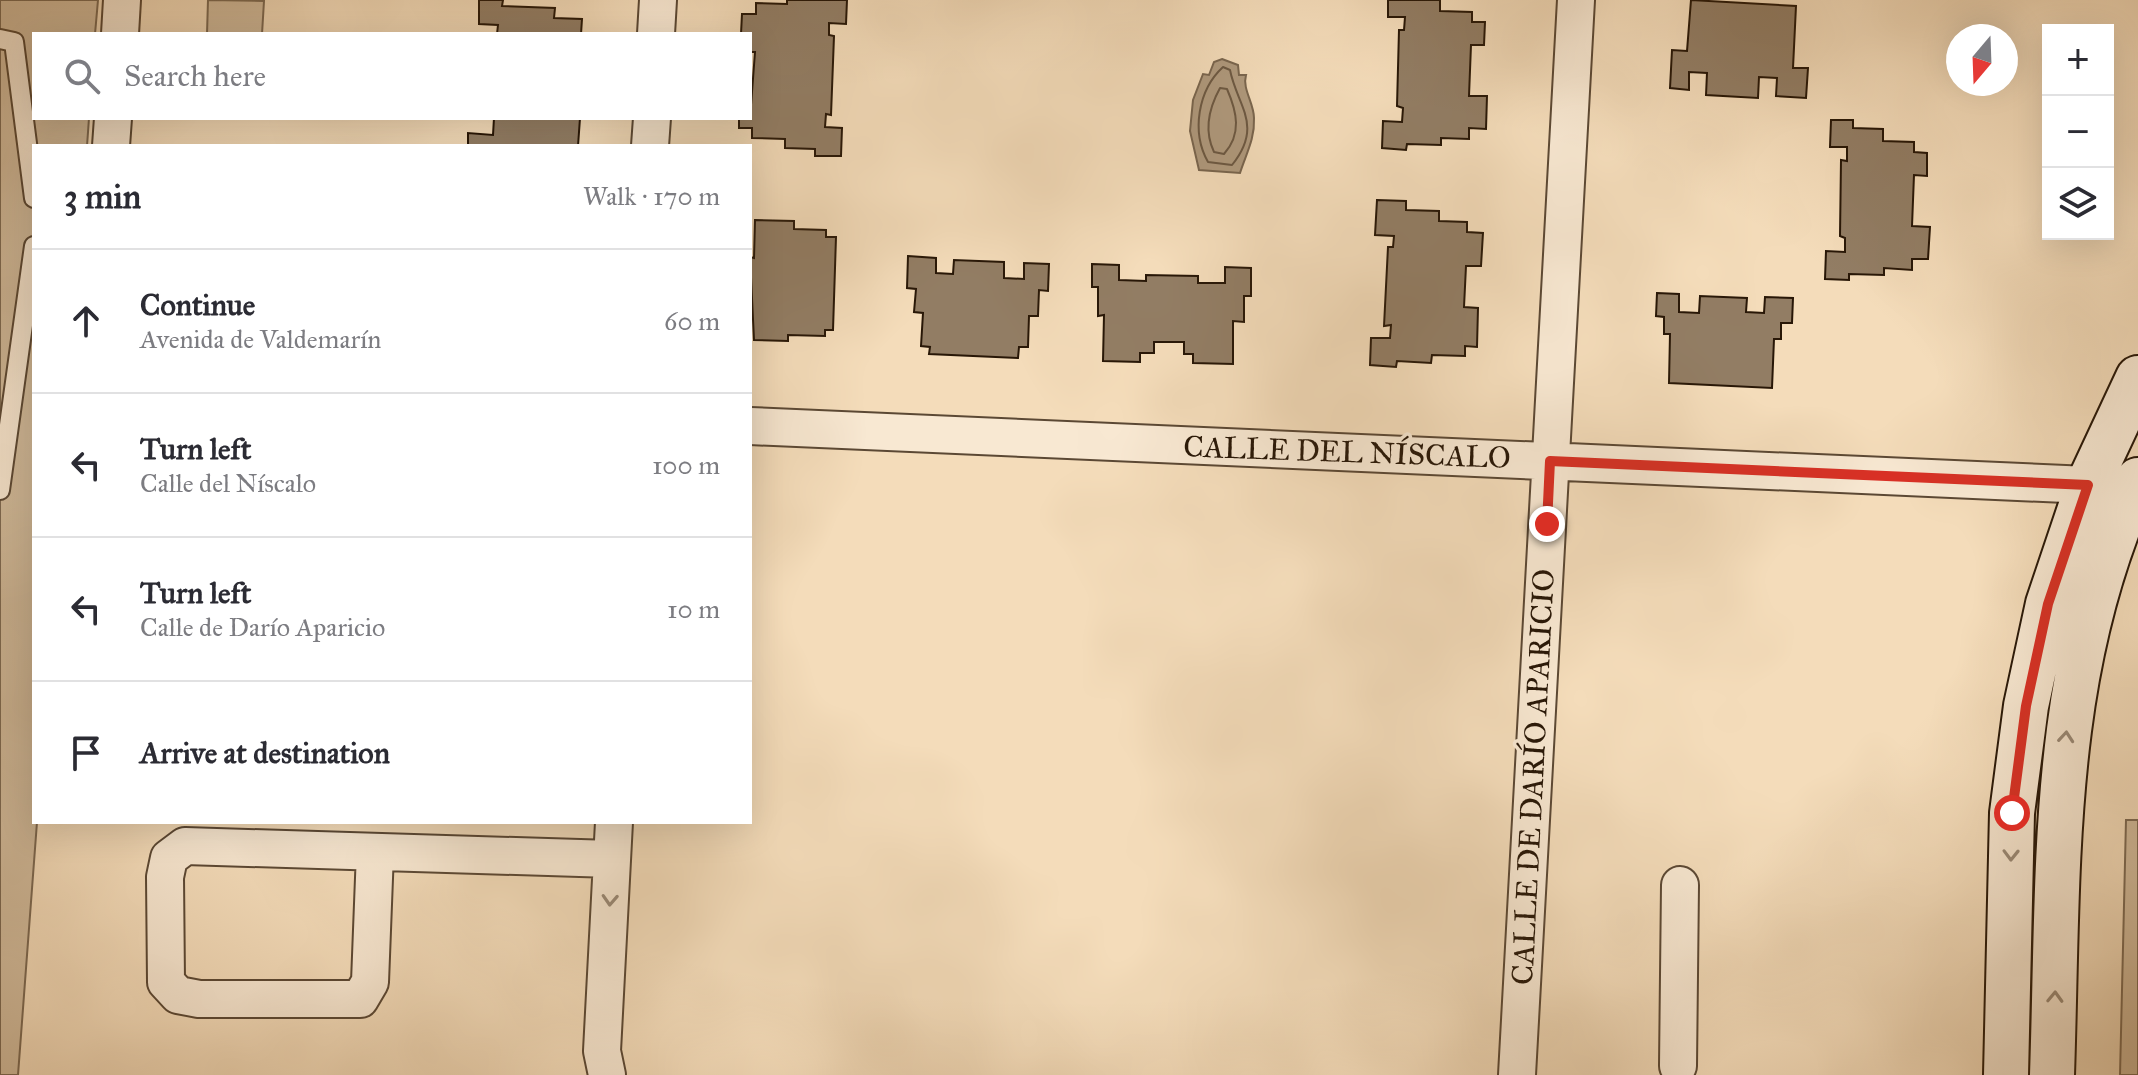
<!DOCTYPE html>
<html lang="en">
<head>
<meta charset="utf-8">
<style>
	body { margin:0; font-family:"IM FELL Great Primer",serif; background:#f7f7f7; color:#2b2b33 }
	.controls { position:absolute; right:24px; top:24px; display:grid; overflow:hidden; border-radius:0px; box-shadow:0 8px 32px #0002 }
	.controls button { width:72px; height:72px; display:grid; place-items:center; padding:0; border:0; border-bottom:2px solid #e1e1e2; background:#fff; color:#2b2b33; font:40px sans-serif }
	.compass { position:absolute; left:1946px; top:24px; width:72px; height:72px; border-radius:50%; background:#fff; box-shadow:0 8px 32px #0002; rotate:199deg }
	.stop { position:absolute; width:24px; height:24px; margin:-18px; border:6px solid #d93025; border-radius:50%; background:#fff }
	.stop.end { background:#d93025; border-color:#fff; box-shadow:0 2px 8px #0008 }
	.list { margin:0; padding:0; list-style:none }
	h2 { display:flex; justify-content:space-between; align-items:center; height:104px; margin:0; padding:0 32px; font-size:34px }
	h2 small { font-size:26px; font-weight:400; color:#7c7c81 }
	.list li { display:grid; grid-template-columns:52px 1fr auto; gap:24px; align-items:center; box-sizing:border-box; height:144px; padding:0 32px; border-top:2px solid #e1e1e2 }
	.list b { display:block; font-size:30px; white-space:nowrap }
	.list p { margin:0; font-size:26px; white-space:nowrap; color:#7c7c81 }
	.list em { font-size:26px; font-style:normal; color:#7c7c81 }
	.icon { flex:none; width:44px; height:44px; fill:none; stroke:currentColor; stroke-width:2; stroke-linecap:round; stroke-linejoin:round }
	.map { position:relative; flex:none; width:2138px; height:1075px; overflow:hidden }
	.search { position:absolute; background:#fff; box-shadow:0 8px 32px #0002; left:32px; top:32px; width:720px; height:88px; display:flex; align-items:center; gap:20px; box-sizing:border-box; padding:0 28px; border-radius:0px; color:#7c7c81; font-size:30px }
	.panel { position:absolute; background:#fff; box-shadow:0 8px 32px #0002; left:32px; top:144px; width:720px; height:680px; border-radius:0px }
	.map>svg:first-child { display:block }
	.green { fill:#d1bb9c; stroke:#7c6952; stroke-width:2 }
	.water { fill:#af997d; stroke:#79654e; stroke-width:2 }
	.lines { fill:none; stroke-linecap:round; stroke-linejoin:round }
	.shore { stroke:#6c5842; stroke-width:2 }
	.building { fill:#927d64; stroke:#281707; stroke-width:2 }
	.lane-casing { stroke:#5b4834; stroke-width:22 }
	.street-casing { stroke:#5b4834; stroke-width:40 }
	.secondary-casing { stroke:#281707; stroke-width:48 }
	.lane { stroke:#f8e8d2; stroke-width:18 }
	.street { stroke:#f8e8d2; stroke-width:36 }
	.secondary { stroke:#f8e8d2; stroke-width:44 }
	.oneway { stroke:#9a8a77 }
	.route { stroke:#d93025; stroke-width:10 }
	.labels { text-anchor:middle; stroke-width:7; stroke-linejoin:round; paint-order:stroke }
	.street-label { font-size:30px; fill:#281707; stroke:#f8e8d2 }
</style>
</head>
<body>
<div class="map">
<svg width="2138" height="1075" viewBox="0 0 2138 1075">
	<rect width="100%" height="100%" fill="#f4dcba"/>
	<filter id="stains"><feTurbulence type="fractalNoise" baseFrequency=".0025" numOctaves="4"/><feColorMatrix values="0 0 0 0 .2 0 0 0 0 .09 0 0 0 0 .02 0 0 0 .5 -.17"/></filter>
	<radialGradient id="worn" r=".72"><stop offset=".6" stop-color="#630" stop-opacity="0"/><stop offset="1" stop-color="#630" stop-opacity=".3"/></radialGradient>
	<path class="green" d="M0,0H98L95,34H34V118H89L87,146H34L37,822L18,1075H0Z
		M208,0L264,1L262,34H207Z
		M2126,820H2138V1075H2120Z"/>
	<path class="water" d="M1222,59L1238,65L1239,75H1246C1242,89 1254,103 1254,118C1255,139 1246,154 1240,173L1199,170L1190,131L1193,100L1203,74L1209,75L1214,62Z"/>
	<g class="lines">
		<path class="shore" d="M1223,67L1230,70C1237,106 1264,125 1232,165L1208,162C1191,132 1198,90 1223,67Z
			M1220,88L1227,89C1237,112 1242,134 1224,154L1214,152C1204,131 1209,108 1220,88Z"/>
	</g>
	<path class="building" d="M479,0H503L502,6L555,8L554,18L582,19L581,34H497L498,25L479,24Z
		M787,0H847L846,24L829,23V35L834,36L831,115L826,114L825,127L842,128L841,156H815V149L785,148V139L752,138V128H739V118H750L755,52H750V34H741L742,14H756V3L787,4Z
		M1388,0H1440V11L1472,12V22H1485L1484,45H1471L1469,96H1487L1486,129L1469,128V139L1441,138V145L1407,144L1406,150L1382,148L1383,121L1402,122L1403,108L1397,106L1399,30H1404L1405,17H1388Z
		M1691,0L1796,6L1793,68H1808L1806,98L1776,96L1777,78L1759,77L1758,98L1706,95L1707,73L1689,72V90L1670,88L1672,50L1687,51Z
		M494,118H580L578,146H468V133L493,135Z
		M1831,120H1853V128L1883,129V141L1914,142V152L1927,153V176L1914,175L1912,226L1930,227L1928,259H1912V270L1884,268V275L1849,274V280L1825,279L1826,251L1845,252V238L1840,236L1841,160L1847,161V147H1830Z
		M1377,200L1406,201V210L1439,211V221L1467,222V232L1483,233L1481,266H1466L1464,307L1478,308L1477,347L1465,346V356L1432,355L1431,363L1397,361L1396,367L1370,365L1371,338H1390L1391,325L1384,326L1388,247H1393L1394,236L1375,235Z
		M755,220L794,221V229L826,230V237H836L833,330H825V336L788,335V341L754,340L750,257L754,258Z
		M908,256L936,258V273L953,274L954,260L1004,262V278L1024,279V263L1049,264L1048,291L1039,290L1038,316H1029L1028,347H1019L1018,358L929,354L930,347L921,346L923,313L914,312L916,289L907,288Z
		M1092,264L1119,265V280L1146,281V275L1198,276V283H1225V267L1251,268V296H1244V322L1233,321V364L1193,363V354H1184V342H1154V353H1140V362L1103,361L1104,315L1098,316V287H1092Z
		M1657,293L1679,294V312L1699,313L1700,296L1747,298L1746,312L1764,313L1765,297L1793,298L1792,323H1781V339H1774L1772,388L1669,383L1670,334H1664V317L1656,316Z"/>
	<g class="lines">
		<defs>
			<path id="lane" d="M0,39L14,42L34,198
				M0,490L34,246"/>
			<path id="street" d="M120,34L122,0
				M656,34L658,0
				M111,146L113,118
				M650,146L652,118
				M750,426L2088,485
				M375,852L370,982L360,999H199L178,995L166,982L165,877L169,858L185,846L612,859
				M1678,1066L1680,885
				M607,1075L602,1051L614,822
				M1517,1075L1576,0"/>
			<path id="secondary" d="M2006,1075L2012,813L2026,706L2048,604L2088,485L2138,378
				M2052,1075C2059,871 2049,671 2138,480"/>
		</defs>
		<use href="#lane" class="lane-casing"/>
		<use href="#street" class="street-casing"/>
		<use href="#secondary" class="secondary-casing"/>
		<use href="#lane" class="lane"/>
		<use href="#street" class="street"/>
		<use href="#secondary" class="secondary"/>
	</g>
	<defs><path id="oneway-chevron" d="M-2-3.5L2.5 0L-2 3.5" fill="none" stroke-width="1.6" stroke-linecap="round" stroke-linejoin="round" transform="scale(2)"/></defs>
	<g class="oneway">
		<use href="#oneway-chevron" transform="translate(2066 737) rotate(-85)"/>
		<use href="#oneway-chevron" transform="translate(2011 855) rotate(91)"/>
		<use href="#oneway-chevron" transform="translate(610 900) rotate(93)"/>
		<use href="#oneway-chevron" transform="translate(2055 997) rotate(-88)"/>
	</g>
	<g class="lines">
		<path class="route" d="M1547,524L1550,461L2088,485L2048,604L2026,706L2012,813"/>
	</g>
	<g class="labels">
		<g class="street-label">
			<text transform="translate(1347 452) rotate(2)" y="10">CALLE DEL NÍSCALO</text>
			<text transform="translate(1533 777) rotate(-87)" y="10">CALLE DE DARÍO APARICIO</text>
		</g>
	</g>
	<rect width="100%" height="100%" filter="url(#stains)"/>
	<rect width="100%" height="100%" fill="url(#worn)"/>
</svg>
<div class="controls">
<button>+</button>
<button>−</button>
<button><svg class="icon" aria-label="layers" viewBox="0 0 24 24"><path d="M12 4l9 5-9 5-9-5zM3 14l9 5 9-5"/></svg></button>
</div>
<svg class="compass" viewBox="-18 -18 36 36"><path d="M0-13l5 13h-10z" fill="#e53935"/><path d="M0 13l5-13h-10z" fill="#7c7c81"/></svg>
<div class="stop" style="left:2012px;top:813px"></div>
<div class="stop end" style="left:1547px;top:524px"></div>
<div class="search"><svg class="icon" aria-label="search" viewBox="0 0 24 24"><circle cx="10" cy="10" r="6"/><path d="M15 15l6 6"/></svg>Search here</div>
<section class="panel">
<h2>3 min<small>Walk · 170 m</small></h2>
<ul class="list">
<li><svg class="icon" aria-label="ahead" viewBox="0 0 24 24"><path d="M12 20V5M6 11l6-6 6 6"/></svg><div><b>Continue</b><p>Avenida de Valdemarín</p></div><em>60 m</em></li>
<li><svg class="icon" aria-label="left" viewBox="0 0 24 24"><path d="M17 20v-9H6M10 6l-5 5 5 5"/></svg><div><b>Turn left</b><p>Calle del Níscalo</p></div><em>100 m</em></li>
<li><svg class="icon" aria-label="left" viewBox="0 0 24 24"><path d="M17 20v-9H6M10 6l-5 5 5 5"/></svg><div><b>Turn left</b><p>Calle de Darío Aparicio</p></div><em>10 m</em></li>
<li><svg class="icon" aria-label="arrive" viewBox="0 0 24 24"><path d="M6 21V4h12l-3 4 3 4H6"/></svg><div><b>Arrive at destination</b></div></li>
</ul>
</section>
</div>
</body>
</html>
